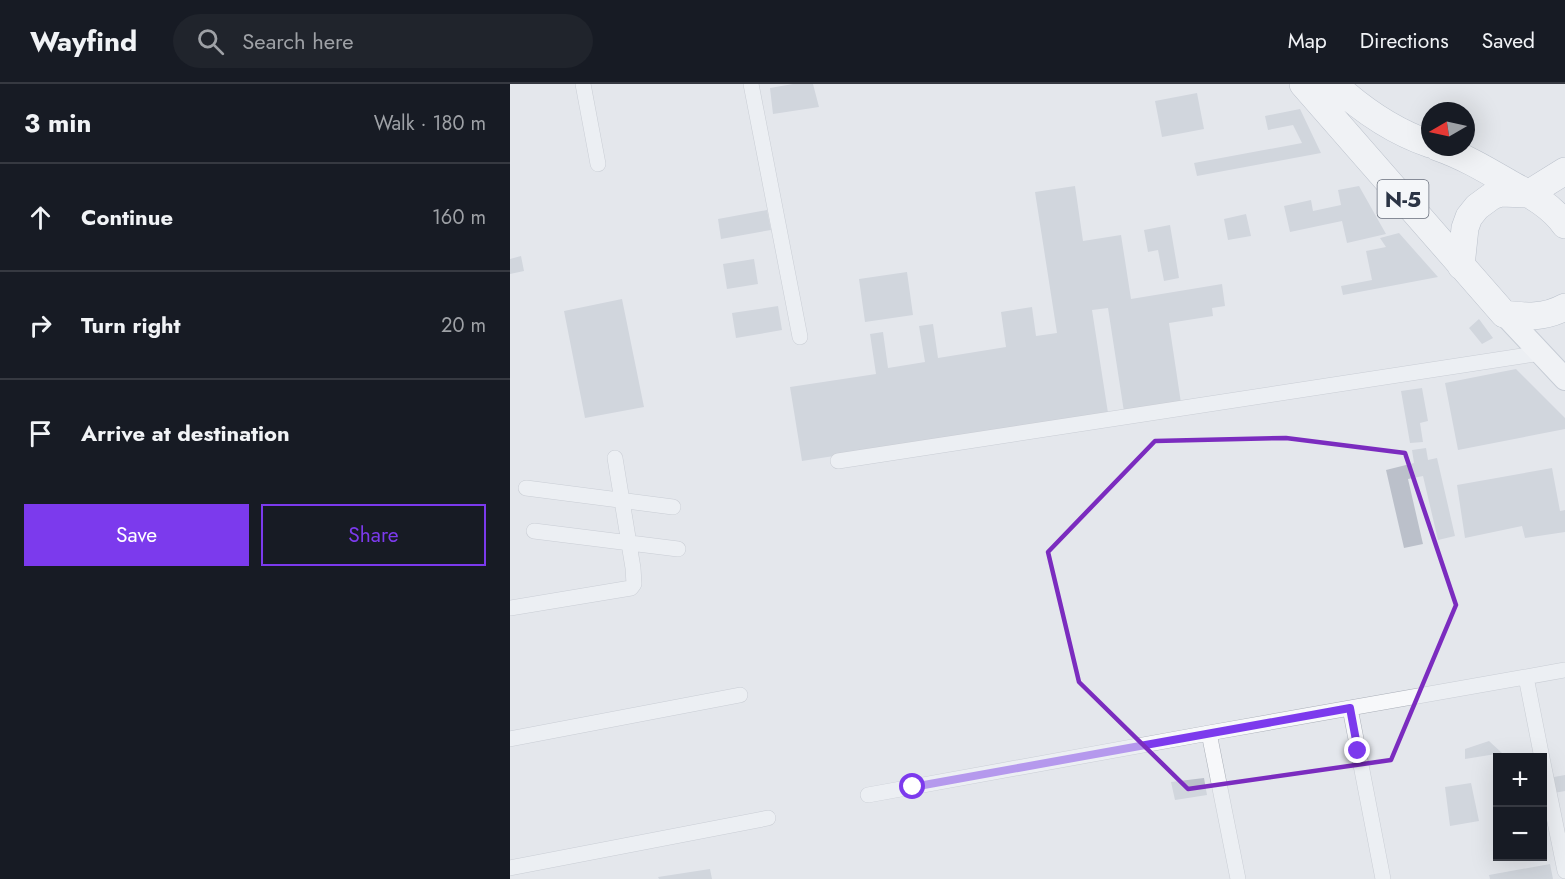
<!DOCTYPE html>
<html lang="en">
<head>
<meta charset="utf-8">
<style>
	body { margin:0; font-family:Jost,sans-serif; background:#20242c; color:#f1f3f6 }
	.controls { position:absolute; right:18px; bottom:18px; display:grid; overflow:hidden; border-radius:0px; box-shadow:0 6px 24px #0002 }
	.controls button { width:54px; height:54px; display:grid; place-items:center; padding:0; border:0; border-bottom:2px solid #363941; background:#171b24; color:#f1f3f6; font:30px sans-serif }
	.compass { position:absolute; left:911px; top:18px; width:54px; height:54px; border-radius:50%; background:#171b24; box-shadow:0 6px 24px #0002; rotate:261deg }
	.stop { position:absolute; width:18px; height:18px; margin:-14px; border:4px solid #7c3aed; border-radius:50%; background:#fff }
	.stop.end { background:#7c3aed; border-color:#fff; box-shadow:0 2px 6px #0008 }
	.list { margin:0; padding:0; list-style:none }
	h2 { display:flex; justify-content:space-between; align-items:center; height:78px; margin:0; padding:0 24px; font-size:26px }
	h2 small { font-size:20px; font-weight:400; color:#9ea1a6 }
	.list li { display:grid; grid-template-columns:39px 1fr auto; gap:18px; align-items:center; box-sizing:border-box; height:108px; padding:0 24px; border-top:2px solid #363941 }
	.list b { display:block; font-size:22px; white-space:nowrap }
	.list em { font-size:20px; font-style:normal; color:#9ea1a6 }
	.actions { display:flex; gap:12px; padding:18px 24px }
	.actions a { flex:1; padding:14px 0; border:2px solid #7c3aed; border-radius:0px; text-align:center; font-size:21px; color:#7c3aed }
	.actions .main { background:#7c3aed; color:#fff }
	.icon { flex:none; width:33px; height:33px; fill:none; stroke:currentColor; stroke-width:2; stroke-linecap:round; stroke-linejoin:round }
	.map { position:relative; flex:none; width:1055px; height:795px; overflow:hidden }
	header { display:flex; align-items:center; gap:36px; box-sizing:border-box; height:84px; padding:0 30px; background:#171b24; border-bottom:2px solid #363941 }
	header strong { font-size:28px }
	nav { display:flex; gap:33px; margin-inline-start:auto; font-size:21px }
	.search { width:420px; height:54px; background:#20242c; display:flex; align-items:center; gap:15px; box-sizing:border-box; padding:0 21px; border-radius:33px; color:#9ea1a6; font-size:22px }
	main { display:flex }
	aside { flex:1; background:#171b24 }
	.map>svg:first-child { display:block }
	.building { fill:#bbc0ca }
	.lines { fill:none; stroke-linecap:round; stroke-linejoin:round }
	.street-casing { stroke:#a9aeb7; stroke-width:16 }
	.primary-casing { stroke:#a3abb8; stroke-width:24 }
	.highway-casing { stroke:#8b94a3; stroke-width:28 }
	.street { stroke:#f7f8fa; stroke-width:15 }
	.primary { stroke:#fff; stroke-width:22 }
	.highway { stroke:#fff; stroke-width:27 }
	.route { stroke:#7c3aed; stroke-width:8 }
	.marked { fill:none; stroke:#7b2cbf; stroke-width:4.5; stroke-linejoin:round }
	.labels { text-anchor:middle; stroke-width:5; stroke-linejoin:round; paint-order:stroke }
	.shield { fill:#f4f6f9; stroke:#676e7b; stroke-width:1.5 }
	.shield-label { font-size:22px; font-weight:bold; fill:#2b3445 }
</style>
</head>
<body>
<header>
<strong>Wayfind</strong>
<div class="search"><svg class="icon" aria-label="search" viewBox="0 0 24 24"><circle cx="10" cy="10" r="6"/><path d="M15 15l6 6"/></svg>Search here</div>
<nav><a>Map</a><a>Directions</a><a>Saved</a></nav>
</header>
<main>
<aside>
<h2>3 min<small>Walk · 180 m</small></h2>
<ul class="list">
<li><svg class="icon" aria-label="ahead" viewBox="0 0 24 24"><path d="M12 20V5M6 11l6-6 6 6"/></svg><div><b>Continue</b></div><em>160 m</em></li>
<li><svg class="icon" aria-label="right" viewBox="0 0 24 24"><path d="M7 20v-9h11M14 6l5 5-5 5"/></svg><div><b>Turn right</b></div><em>20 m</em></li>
<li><svg class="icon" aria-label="arrive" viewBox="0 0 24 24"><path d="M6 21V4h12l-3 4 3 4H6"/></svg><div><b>Arrive at destination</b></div></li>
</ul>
<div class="actions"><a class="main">Save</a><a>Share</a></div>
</aside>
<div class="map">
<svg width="1055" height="795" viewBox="0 0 1055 795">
	<rect width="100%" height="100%" fill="#e4e7ec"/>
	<path class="building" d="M283,0H303L309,23L263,30L260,4Z
		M687,9L694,45L652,53L645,17Z
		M790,25L811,69L687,92L684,79L792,59L783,41L758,46L755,32Z
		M565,102L573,157L611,151L621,215L712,200L715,222L702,224L703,232L659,239L671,319L614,328L598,224L582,226L598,329L292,377L280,303L366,290L360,250L373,248L378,284L415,278L409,242L423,240L428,274L496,263L491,228L522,223L526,252L547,249L525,108Z
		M849,102L876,150L837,159L832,137L780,148L774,122L801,116L803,127L831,121L828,106Z
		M257,126L261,146L211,155L208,135Z
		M736,130L741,152L718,156L714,135Z
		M660,141L669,194L654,197L648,166L638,168L634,146Z
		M889,149L928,193L833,211L831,202L862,196L856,167L876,163L870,154Z
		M11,172L14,187L0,190V175Z
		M244,175L248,200L217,205L213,180Z
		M397,188L403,231L355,238L349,195Z
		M112,215L134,323L75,334L54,227Z
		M268,222L272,246L226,254L222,229Z
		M969,235L983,254L972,260L959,244Z
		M1006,285L1055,334V345L948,366L935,299Z
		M912,304L918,337L910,339L913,358L900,359L891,307Z
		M916,364L918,376L927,374L945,452L928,456L913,392L898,395L913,460L894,464L876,386L904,379L902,366Z
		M1042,384L1050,427L1055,426V448L1015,454L1012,442L955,454L947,401Z
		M979,657L992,669L955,675V665Z
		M1055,691V707L1044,709V693Z
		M694,694L697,711L665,716L661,698Z
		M961,699L969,737L940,742L935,703Z
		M1040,780L1043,795H980L979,791Z
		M200,785L202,795H149L148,793Z"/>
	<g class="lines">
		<defs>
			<path id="street" d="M73,0L88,80
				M241,0L290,253
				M328,377L1031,269
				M16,404L163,423
				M24,447L168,465
				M0,524L121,504L124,500L123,484L105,374
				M1016,593L1032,674
				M840,624L873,795
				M699,649L728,795
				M0,655L230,611
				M1032,674L1055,787
				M358,711L699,649L1055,586
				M0,784L258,734"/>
			<path id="primary" d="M994,230L1055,295"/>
			<path id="highway" d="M793,0L994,230C1016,233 1035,234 1055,223
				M824,0C851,25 885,48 920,60
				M927,63C953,72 975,85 999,99C1019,110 1041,121 1055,141
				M951,182L955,144L959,133L967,123L982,112L991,109L1018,110L1055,87"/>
		</defs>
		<use href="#street" class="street-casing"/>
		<use href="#primary" class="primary-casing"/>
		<use href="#highway" class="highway-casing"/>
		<use href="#street" class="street"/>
		<use href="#primary" class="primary"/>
		<use href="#highway" class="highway"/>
	</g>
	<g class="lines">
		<path class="route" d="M403,703L840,624L848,667"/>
	</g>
	<path d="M0 0H1055V795H0ZM776,354L895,369L946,521L881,676L678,705L569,598L538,468L645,357Z" fill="#e4e7ec" fill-opacity=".55" fill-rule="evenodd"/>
	<path class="marked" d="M776,354L895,369L946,521L881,676L678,705L569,598L538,468L645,357Z"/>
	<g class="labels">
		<rect class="shield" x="867.5" y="96" width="51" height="38" rx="4.5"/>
		<g class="shield-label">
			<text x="893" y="123">N-5</text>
		</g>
	</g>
</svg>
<div class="controls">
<button>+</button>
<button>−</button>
</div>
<svg class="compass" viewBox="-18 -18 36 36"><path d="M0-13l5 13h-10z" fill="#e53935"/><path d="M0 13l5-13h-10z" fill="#9ea1a6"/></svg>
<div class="stop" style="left:403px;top:703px"></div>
<div class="stop end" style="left:848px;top:667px"></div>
</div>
</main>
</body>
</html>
